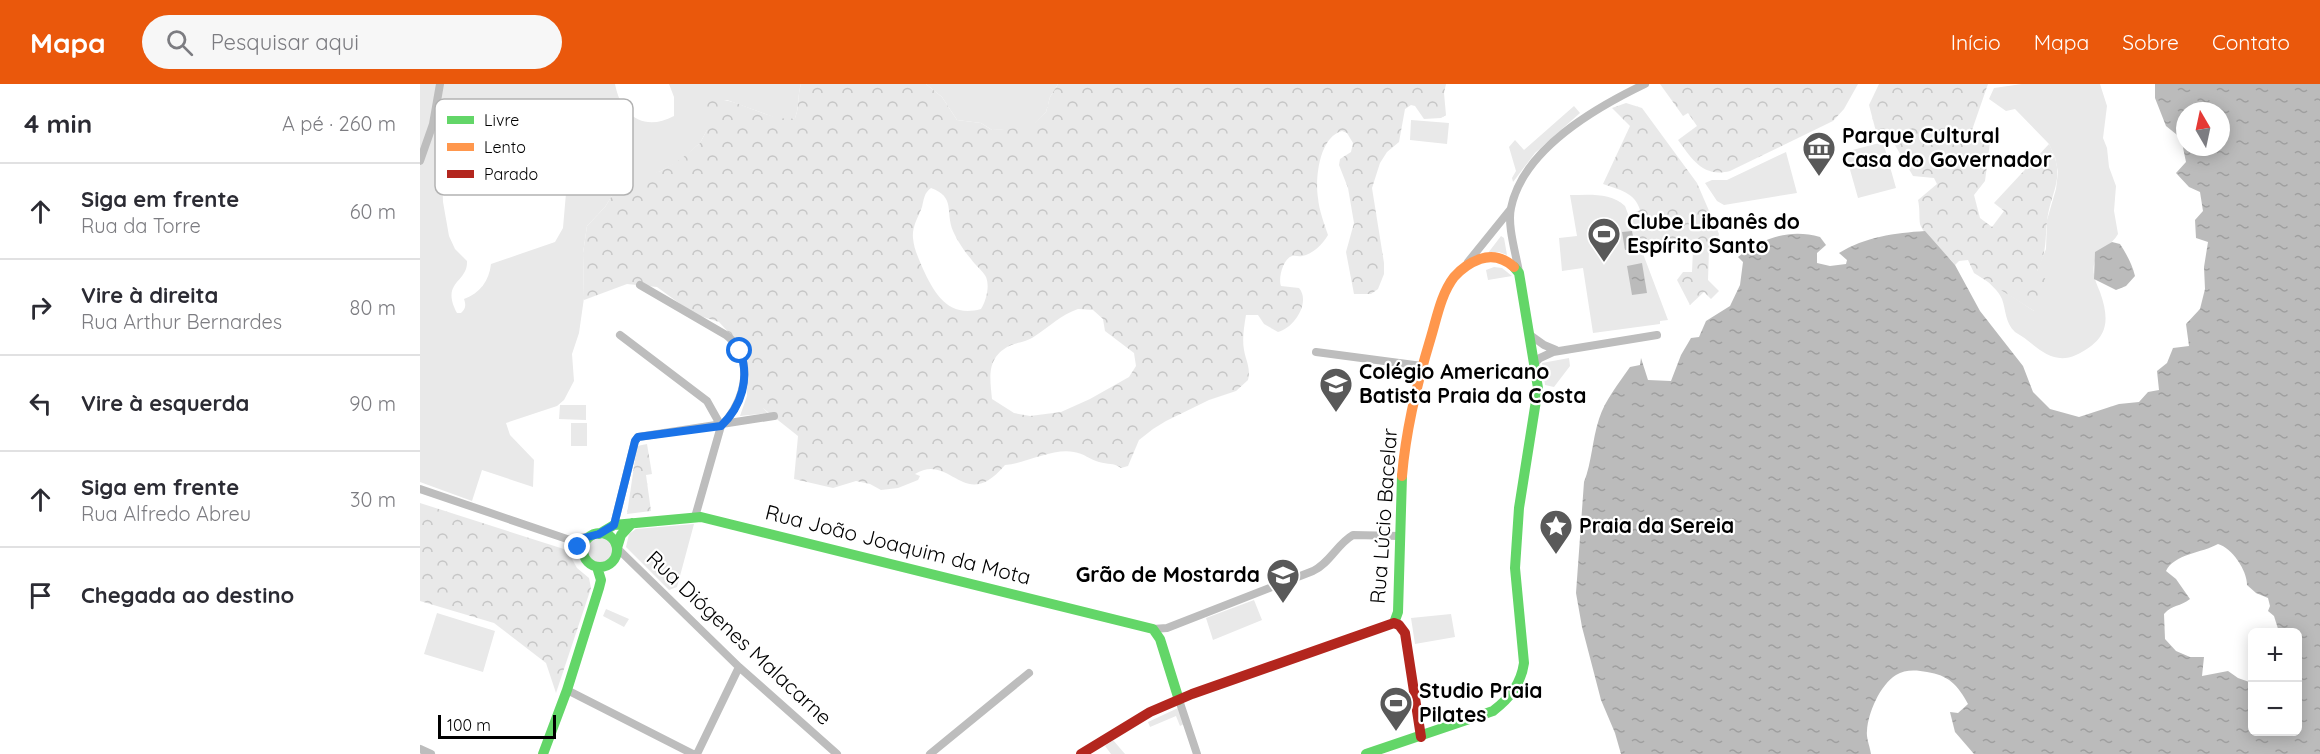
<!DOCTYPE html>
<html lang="pt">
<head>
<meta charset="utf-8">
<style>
	body { margin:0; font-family:Quicksand,sans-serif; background:#f7f7f7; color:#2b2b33 }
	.controls { position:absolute; right:18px; bottom:18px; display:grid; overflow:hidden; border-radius:9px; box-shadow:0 3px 15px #0003 }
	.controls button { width:54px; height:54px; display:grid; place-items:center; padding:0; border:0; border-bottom:2px solid #e1e1e2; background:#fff; color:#2b2b33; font:30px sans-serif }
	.compass { position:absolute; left:1756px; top:18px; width:54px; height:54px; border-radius:50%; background:#fff; box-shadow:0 3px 15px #0003; rotate:351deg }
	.scale { position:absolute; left:18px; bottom:15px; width:118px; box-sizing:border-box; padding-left:6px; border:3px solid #000; border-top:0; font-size:16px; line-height:21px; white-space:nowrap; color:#000; -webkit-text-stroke:4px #fff; paint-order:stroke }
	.stop { position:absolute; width:18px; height:18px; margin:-14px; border:4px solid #1a73e8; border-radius:50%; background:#fff }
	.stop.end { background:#1a73e8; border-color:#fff; box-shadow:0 2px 6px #0008 }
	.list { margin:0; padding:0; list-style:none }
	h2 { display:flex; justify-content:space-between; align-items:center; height:78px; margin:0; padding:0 24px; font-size:26px }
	h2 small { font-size:20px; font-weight:400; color:#7c7c81 }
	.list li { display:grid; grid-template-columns:39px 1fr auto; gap:18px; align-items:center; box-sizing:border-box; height:96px; padding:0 24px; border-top:2px solid #e1e1e2 }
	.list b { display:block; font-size:22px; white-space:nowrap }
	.list p { margin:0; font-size:20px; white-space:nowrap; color:#7c7c81 }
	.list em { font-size:20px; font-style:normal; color:#7c7c81 }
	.icon { flex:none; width:33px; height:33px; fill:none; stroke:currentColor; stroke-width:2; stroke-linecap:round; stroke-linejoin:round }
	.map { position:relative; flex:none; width:1900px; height:670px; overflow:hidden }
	header { display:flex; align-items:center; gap:36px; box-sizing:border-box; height:84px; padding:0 30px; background:#ea580c; color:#fff }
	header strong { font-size:28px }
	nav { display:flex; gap:33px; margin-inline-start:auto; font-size:21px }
	.search { width:420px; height:54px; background:#f7f7f7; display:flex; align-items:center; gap:15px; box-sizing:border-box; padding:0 21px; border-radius:33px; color:#7c7c81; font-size:22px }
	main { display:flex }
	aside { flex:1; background:#fff }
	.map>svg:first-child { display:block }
	.green { fill:#e9e9e9; fill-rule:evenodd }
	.forest { fill:url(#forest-crowns); fill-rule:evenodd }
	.water { fill:url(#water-ripples); fill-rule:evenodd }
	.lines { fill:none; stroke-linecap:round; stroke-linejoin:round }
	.street { stroke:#bdbdbd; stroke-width:8 }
	.fast { stroke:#63d668; stroke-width:10 }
	.slow { stroke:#ff974d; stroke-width:10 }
	.jam { stroke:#b3261e; stroke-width:10 }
	.route { stroke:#1a73e8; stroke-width:8 }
	.labels { text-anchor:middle; stroke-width:4.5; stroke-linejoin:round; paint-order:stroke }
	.poi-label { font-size:21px; font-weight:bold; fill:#000; stroke:#fff; text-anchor:start }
	.street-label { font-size:21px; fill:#000; stroke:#fff }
	.key { fill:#fff; stroke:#b2b2b2; stroke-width:1.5 }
	.key-label { font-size:16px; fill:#000 }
</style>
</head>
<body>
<header>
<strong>Mapa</strong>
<div class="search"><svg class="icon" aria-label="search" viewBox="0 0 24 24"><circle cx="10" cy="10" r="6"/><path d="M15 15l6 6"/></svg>Pesquisar aqui</div>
<nav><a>Início</a><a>Mapa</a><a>Sobre</a><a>Contato</a></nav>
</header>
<main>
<aside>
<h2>4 min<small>A pé · 260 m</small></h2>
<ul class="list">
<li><svg class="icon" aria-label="ahead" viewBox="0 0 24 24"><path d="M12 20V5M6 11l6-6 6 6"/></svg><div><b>Siga em frente</b><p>Rua da Torre</p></div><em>60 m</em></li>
<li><svg class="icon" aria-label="right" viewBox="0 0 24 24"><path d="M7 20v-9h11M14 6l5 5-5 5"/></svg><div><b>Vire à direita</b><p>Rua Arthur Bernardes</p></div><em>80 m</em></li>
<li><svg class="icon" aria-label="left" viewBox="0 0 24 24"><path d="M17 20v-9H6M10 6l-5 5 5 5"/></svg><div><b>Vire à esquerda</b></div><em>90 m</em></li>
<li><svg class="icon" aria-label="ahead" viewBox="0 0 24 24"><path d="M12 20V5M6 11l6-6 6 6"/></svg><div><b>Siga em frente</b><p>Rua Alfredo Abreu</p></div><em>30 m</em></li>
<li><svg class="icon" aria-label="arrive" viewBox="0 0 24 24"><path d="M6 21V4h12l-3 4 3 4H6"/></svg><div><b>Chegada ao destino</b></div></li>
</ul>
</aside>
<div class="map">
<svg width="1900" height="670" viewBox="0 0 1900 670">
	<defs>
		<pattern id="forest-crowns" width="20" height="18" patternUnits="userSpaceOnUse" patternTransform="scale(1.5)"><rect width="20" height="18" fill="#e9e9e9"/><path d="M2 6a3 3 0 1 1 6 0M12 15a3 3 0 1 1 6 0" fill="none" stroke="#c6c6c6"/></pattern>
		<pattern id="water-ripples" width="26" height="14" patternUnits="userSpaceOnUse" patternTransform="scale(1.5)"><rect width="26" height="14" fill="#bbb"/><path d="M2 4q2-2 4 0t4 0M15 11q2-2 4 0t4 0" fill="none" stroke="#9f9f9f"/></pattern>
	</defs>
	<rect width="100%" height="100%" fill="#fff"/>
	<path class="green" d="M0,0H195C201,32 224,48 254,32V13L249,0H381C377,12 380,22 375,34L365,36L356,34L307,16L287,19V46L280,59L261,76L241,87L196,105L185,123L167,142L163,169L164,214L159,249L152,270L154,297L144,316L137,322L86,339L90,351L114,376L113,403L62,386L52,417L0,398ZM105,41L130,77L137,83L146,109L143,144L135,158L71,180C69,197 60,209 44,215C46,221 46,224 41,229H37C20,197 48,199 47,177L35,165L29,152L23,118L22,91L29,78L40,66L60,53L93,51L96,43Z
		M506,0H638L630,13L626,28L611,44L572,46L561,39L537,36L522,13Z
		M1602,0H1680L1687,22L1683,54L1687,64L1689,83L1696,102L1694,127L1698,150C1691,163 1680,161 1675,177C1671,188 1676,198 1680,208C1691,239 1687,256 1656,271C1636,280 1622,268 1607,256C1604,253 1599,251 1595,248C1585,239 1586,226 1582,215C1578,206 1570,200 1564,194L1614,227L1617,187L1626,165L1627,136L1636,105L1638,88L1635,73L1629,60L1595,25L1586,27L1569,15L1574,4Z
		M1154,22L1160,29L1115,69L1093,98L1092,94L1096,87L1089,63L1095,56L1104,66Z
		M991,36L1029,39L1027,60L990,56Z
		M1463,58L1476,104L1438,114L1425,68Z
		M1366,68L1377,109L1304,121L1297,117L1285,99L1292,96H1307Z
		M1150,111C1168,111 1191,108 1205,122L1248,236L1240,237V240L1173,249L1163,184L1142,187L1139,154L1157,152Z
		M1081,152L1084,154L1087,171L1079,168L1068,169Z
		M1074,183L1082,184L1092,192L1068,196L1066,186Z
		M1149,274L1150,282L1134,303L1125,301L1122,279Z
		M328,309L348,329L320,332Z
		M140,321H166V336L139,335Z
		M151,339H167V362H151Z
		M274,440L257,503L249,506L206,463L209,450L216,445Z
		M167 466a13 13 0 1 1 26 0a13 13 0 1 1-26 0Z
		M834,516L842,536L793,556L786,534Z
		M186,525L209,535L204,543L183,532Z
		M17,529L75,547L63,588L4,570Z
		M1031,530L1035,553L995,560L991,534Z
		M758,624L764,640L760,642L756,632L730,643L728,638Z
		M693,656L705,670H691L685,662Z"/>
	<path class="forest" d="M381,0H506L522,13L537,36L561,39L572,46L611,43L626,28L630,13L638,0H1026L1024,9L1026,31L1021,34L1004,35L995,22L991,21L985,25L979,58L967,68L960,79L952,104L964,179V190L958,205L951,210H934L926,168L934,139L928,104L919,81L920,75L931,68L933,59L927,49L922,47C899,53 895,95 898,114C899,126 904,139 908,151C902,161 893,170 882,172C879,173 875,171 872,172C863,175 858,194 861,202L879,204C891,218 874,244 858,248L844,240L838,231H826C824,243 822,255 824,266C826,277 831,285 828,296L816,307L789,316L746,337L733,345L719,356L708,382L701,384C693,378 688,381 679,378C671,376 663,369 654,368C633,364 607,379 585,381C544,430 531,368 495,390L500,392L498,396L478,404L461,406L450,400L436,397L413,404L374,395L378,352L344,325L327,315V279L323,264L299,238L274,230L237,203L207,200L164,216L163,169L167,142L185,123L196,105L210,95L241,87L261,75L280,59L287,46V19C307,5 348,40 375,34C380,22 377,12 381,0ZM511,104C536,113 525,128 533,147C537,156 544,167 551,175C555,181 563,187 566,193C570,203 566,217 561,225C529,234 515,211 503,185C499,175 494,166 493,154C492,142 498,134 502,123C504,115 504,109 511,104ZM658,225L673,226L683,235L685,247L714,269L716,282L709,293L670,315L641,328L610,332L594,329L572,315C570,294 566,274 589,262C598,258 607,258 615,252C630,242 641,231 658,225Z
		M1240,0H1438L1424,25L1413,37L1310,87C1283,94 1272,75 1258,56L1277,42L1268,29L1263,32Z
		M1459,0H1568L1551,49L1570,58L1565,97L1554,111L1560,134L1572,143L1584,127L1574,119L1629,60C1647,94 1631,105 1627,137C1625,156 1627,170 1617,187L1635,204L1614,227L1554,189L1548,176L1539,177L1535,181C1527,170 1503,151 1500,140C1499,133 1500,124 1498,116L1517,100L1514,94L1493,92L1472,56L1459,59L1449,21Z
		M1206,19L1222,24L1277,99L1299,150L1297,157L1305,166H1289L1288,196L1299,207L1291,215L1284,208L1270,221L1257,196L1263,188H1272L1273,166L1229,164V158L1218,157L1208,131L1220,126C1215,108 1199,106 1183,100L1210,42L1192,24Z
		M227,360L232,390L226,391L231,427L207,430L217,362Z
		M0,419L147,466L157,484L169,494L171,504L136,609L126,579L74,539L0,517Z"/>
	<path class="water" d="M1735,0H1900V670H1554L1535,648L1530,628L1538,629L1548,620C1538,601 1528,591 1507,588C1497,586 1485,585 1476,591C1460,601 1448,629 1447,647C1446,654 1450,663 1451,670H1201L1195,649L1181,616L1162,543L1156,509L1164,398C1172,378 1172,356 1179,335C1185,316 1199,299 1210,283L1220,281L1221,274L1228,296L1251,297L1261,271L1271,254L1279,253L1286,237L1310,222L1320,201L1323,178L1318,173C1342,154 1370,144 1400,153L1406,161L1397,169V179L1410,182L1426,180L1427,176L1419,169C1445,153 1475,149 1505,147L1535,181L1560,227L1603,282L1613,308L1630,325L1659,333L1699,320L1719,318L1728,308L1739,306L1737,287L1747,279L1753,264L1769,262L1766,240L1780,225L1785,205L1784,183L1788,158L1776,154L1775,136L1783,127L1780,108L1769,103L1756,89L1766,78L1761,54L1746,42L1735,14ZM1765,27H1801V63H1765ZM1798,460C1812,464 1827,486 1827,501L1836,509L1848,514L1850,522L1848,527L1854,532L1859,548H1878V648H1832V599L1818,594L1808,587L1782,592L1784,573H1770L1756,567L1745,555L1744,530C1753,520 1760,523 1770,515L1756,495L1746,487C1754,470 1782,469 1798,460Z
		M1212,147L1215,164L1205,166L1202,148Z
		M1692,158L1700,160C1707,171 1712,180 1715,192L1706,202L1696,206L1674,195L1675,168Z
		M1222,179L1227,209L1212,211L1207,182Z"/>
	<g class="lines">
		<path class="street" d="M0,77L13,40L20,0
			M1048,178L1090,126
			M1099,188C1096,170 1087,141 1091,124C1103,65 1175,24 1225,0
			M220,201L306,251C336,273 325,318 302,341
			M200,251L287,317L301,342
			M1110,251L1124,261L1136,266
			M896,268L1002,282
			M1114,280L1120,274L1133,268L1237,251
			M0,405L150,456L171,452
			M275,433L301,342
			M194,441L215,357L218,353L354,332
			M152,457L164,472
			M197,464L319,583L417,670
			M733,545L747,544L893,487C910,479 917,460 933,451L980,452
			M147,606L273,670
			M759,616L777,670
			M0,665L11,670
			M277,670L319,583
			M510,670L609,589"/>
		<path class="fast" d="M163 466a17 17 0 1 1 34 0a17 17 0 1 1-34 0Z
			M179,450L194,441L281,433L733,545L740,555L759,616
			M197,464L201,451L212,439
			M974,539L978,528L982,392
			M123,670L147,606L179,504L181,496L177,483
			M946,670L1073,627C1090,614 1101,600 1104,579L1095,484L1099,424L1118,304L1099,189L1094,183"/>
		<path class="slow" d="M982,392C986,344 997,299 1011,253C1017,233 1021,210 1034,193C1041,185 1049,179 1060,175C1072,171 1084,174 1094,183"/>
		<path class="jam" d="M974,539L979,541L985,549L1001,653
			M661,670L730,628L772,610L974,539"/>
	</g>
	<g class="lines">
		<path class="route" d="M158,463L152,457L179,450L194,441L215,357L218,353L301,342C322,322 330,294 320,267"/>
	</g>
	<defs>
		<symbol id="museum-pin" viewBox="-11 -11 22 30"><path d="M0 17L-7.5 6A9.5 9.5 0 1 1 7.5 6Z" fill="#595959" stroke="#fff"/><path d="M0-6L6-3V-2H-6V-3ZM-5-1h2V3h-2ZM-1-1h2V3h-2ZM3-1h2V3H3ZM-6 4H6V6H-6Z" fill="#fff"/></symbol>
		<symbol id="stadium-pin" viewBox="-11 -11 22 30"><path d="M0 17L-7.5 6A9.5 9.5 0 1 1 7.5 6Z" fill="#595959" stroke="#fff"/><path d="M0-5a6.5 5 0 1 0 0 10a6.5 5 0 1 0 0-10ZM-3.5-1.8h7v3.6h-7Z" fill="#fff"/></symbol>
		<symbol id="university-pin" viewBox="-11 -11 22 30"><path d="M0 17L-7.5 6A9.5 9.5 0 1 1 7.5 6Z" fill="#595959" stroke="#fff"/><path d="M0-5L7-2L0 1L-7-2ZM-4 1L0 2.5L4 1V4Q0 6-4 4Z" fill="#fff"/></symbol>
		<symbol id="sight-pin" viewBox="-11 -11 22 30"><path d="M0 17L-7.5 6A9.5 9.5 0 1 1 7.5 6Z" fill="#595959" stroke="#fff"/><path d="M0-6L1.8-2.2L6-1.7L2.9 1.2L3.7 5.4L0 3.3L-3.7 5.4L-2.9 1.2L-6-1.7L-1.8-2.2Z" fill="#fff"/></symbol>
		<symbol id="school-pin" viewBox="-11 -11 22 30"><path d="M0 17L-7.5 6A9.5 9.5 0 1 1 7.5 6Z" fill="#595959" stroke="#fff"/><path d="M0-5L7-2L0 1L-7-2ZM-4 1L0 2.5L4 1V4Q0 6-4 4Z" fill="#fff"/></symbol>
	</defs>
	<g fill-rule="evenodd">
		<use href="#museum-pin" x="1380" y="45" width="38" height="52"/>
		<use href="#stadium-pin" x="1165" y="131" width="38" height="52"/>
		<use href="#university-pin" x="897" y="281" width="38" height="52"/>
		<use href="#sight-pin" x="1117" y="423" width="38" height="52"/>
		<use href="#school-pin" x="844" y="472" width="38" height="52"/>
		<use href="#stadium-pin" x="957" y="600" width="38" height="52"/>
	</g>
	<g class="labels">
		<g class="poi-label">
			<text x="1422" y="59">Parque Cultural<tspan x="1422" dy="24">Casa do Governador</tspan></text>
			<text x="1207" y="145">Clube Libanês do<tspan x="1207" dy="24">Espírito Santo</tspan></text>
			<text x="939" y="295">Colégio Americano<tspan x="939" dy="24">Batista Praia da Costa</tspan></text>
			<text x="1159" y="449">Praia da Sereia</text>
			<text x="840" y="498" text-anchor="end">Grão de Mostarda</text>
			<text x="999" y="614">Studio Praia<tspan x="999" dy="24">Pilates</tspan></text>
		</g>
		<g class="street-label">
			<text transform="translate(964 432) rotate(-86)" y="7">Rua Lúcio Bacelar</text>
			<text transform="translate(478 461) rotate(14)" y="7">Rua João Joaquim da Mota</text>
			<text transform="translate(319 554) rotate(43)" y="7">Rua Diógenes Malacarne</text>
		</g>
	</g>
	<rect x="15" y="15" width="198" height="96" rx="9" class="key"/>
	<rect x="27" y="32" width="27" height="8" fill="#63d668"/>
	<rect x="27" y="59" width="27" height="8" fill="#ff974d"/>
	<rect x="27" y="86" width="27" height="8" fill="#b3261e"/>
	<g class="key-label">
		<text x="64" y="42">Livre</text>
		<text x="64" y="69">Lento</text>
		<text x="64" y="96">Parado</text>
	</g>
</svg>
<div class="controls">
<button>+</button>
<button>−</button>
</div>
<svg class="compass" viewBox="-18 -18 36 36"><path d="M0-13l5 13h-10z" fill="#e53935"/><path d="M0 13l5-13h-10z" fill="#7c7c81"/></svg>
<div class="scale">100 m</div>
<div class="stop" style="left:320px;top:267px"></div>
<div class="stop end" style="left:158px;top:463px"></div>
</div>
</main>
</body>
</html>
